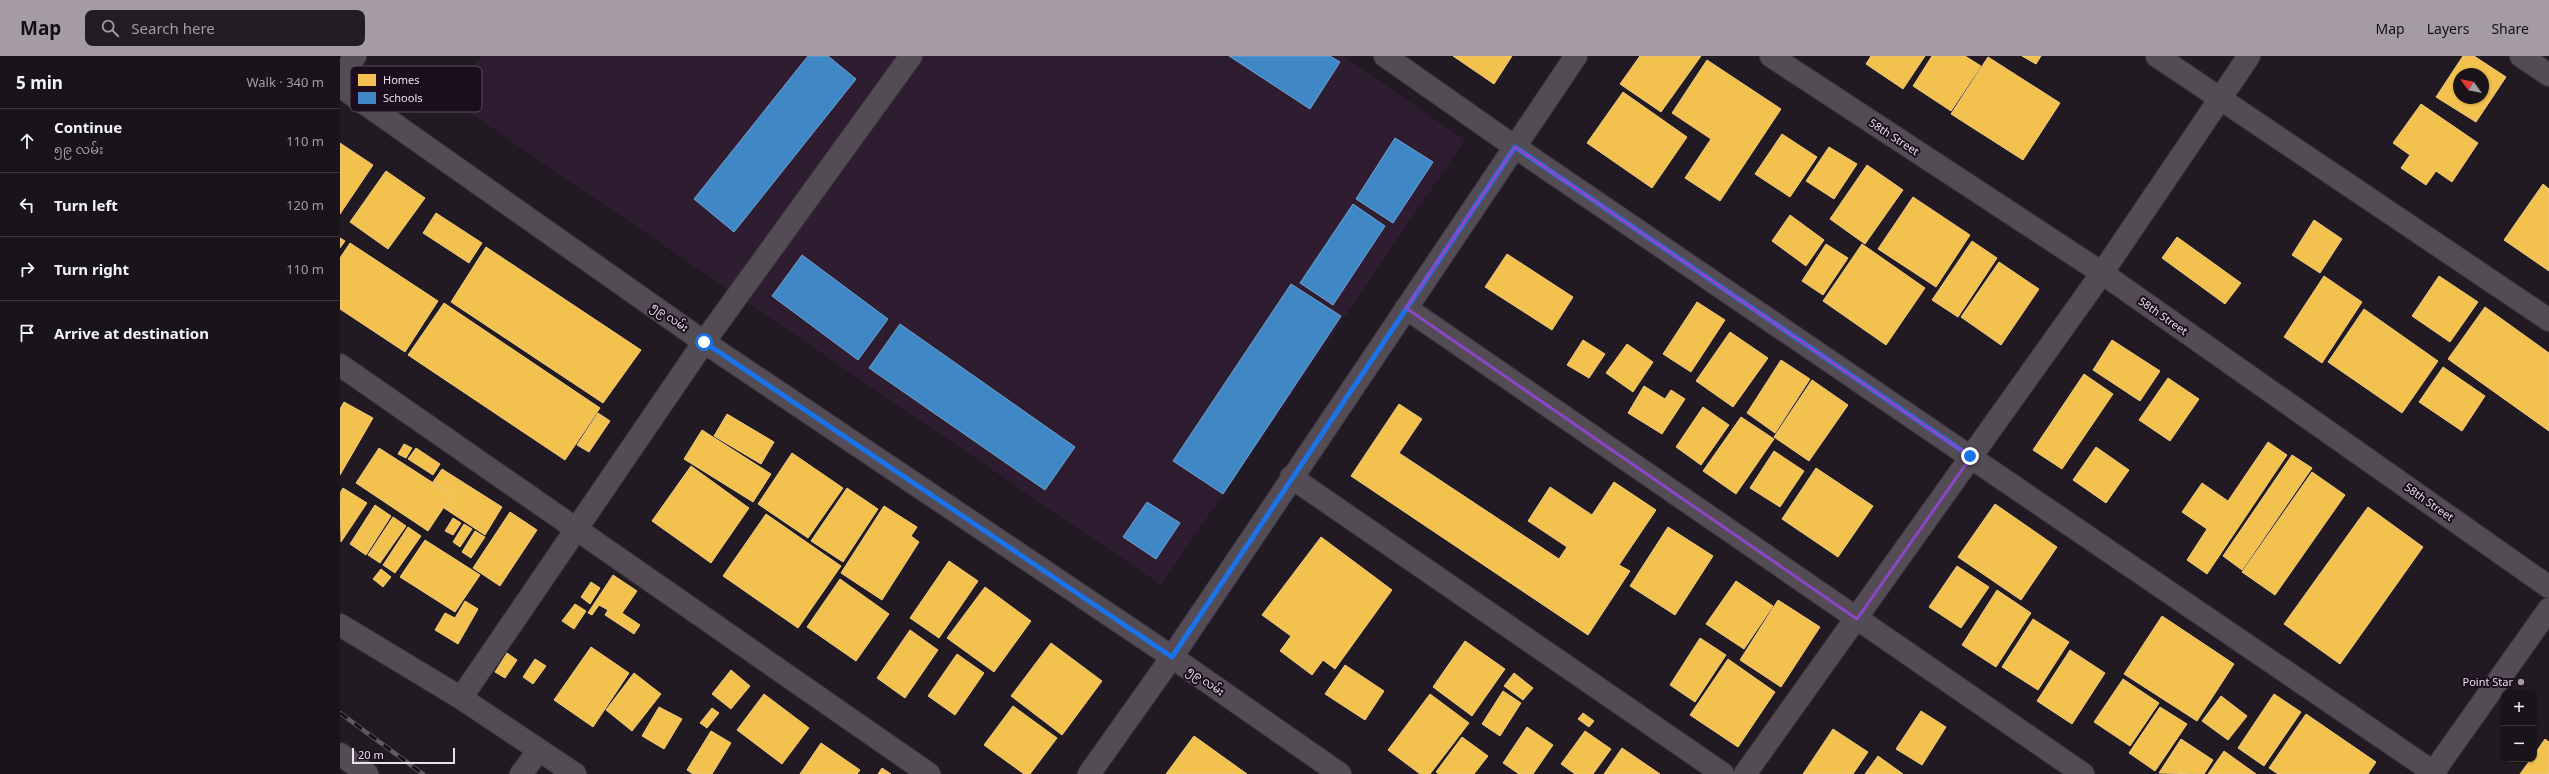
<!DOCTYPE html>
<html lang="en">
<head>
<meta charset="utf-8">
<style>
	body { margin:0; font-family:"Noto Sans","Noto Sans Myanmar",sans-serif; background:#221d23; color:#f1f3f6 }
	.controls { position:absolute; right:12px; bottom:12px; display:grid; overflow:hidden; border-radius:8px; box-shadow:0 1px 3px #0004 }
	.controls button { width:36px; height:36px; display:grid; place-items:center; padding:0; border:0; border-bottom:1px solid #373339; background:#19141a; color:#f1f3f6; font:20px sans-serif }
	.compass { position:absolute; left:2113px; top:12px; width:36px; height:36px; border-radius:50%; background:#19141a; box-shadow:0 1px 3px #0004; rotate:303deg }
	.scale { position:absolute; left:12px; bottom:10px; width:103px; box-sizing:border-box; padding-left:4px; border:2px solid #eae0eb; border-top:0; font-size:11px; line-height:14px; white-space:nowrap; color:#eae0eb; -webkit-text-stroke:3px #1b0d1d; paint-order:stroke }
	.stop { position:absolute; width:12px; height:12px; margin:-9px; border:3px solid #1a73e8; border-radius:50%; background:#fff }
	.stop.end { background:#1a73e8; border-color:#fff; box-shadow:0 1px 4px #0008 }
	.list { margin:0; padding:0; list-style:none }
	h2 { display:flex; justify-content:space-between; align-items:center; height:52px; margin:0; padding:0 16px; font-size:17px }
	h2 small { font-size:13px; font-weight:400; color:#9f9ea2 }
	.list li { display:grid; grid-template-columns:26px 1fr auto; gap:12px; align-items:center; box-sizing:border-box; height:64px; padding:0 16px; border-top:1px solid #373339 }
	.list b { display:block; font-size:15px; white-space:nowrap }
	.list p { margin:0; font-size:13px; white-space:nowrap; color:#9f9ea2 }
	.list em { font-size:13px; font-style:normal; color:#9f9ea2 }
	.icon { flex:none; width:22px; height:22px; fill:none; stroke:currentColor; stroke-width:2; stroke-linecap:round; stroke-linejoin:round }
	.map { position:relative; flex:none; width:2209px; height:718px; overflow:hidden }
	header { display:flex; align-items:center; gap:24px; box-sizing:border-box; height:56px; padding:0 20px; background:#a49ba5; color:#111 }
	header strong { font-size:19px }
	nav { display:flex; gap:22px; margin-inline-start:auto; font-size:14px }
	.search { width:280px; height:36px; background:#221d23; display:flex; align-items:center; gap:10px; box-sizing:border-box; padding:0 14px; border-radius:8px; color:#9f9ea2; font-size:15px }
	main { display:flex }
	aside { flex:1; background:#19141a }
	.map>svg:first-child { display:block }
	.built { fill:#2e1d30 }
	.homes { fill:#f2c14e; stroke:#f0ca7d; fill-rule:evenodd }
	.schools { fill:#3f88c5; stroke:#72a2d0 }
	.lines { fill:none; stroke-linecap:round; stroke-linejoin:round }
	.minor-casing { stroke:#3b353c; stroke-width:24 }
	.secondary-casing { stroke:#3b353c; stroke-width:24 }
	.minor { stroke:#534c54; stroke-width:22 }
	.secondary { stroke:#534c54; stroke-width:22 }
	.rail-casing { stroke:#615b61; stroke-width:4.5 }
	.rail { stroke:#1b0d1d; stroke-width:3; stroke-dasharray:9; stroke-linecap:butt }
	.route { stroke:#1a73e8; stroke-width:5 }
	.marked { fill:none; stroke:#8c47c6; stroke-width:3; stroke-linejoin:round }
	.poi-dot { fill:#a49ba5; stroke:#1b0d1d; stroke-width:1.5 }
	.labels { text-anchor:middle; stroke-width:4; stroke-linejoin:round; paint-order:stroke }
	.street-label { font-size:11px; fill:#eae0eb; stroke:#1b0d1d }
	.poi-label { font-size:11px; fill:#eae0eb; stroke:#1b0d1d; text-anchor:end }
	.key { fill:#1b0d1d; stroke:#594c5b; stroke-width:1 }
	.key-label { font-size:11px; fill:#eae0eb }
</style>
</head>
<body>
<header>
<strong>Map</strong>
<div class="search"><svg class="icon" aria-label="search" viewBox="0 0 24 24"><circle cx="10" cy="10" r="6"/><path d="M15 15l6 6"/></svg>Search here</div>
<nav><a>Map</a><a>Layers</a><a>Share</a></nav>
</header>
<main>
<aside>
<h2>5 min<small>Walk · 340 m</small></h2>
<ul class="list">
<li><svg class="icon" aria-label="ahead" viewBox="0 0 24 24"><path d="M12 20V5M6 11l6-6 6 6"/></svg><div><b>Continue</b><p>၅၉ လမ်း</p></div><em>110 m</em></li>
<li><svg class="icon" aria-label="left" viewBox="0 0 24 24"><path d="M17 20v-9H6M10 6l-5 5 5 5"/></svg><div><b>Turn left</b></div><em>120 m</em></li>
<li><svg class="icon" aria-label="right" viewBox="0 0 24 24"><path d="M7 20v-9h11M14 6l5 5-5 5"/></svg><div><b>Turn right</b></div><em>110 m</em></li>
<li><svg class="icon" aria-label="arrive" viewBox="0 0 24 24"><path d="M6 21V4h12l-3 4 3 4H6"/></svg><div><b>Arrive at destination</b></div></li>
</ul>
</aside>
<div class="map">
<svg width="2209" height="718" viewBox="0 0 2209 718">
	<rect width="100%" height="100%" fill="#211a22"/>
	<path class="built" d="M142,0H1003L1125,84L821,529L111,44Z"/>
	<path class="homes" d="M1113,0H1172L1154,28Z
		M1300,0H1361L1321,56L1280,28Z
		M1531,0H1585L1563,33L1526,8Z
		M1592,0H1625L1641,10L1611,55L1573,30Z
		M1682,0H1701L1696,8Z
		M2123,0H2134L2166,21L2136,66L2096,41ZM2119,18H2143V42H2119Z
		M1648,1L1720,47L1683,104L1611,58Z
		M1367,4L1441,53L1380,145L1345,122L1371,83L1332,57Z
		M1283,36L1347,81L1312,132L1247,87Z
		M2081,48L2138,87L2112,126L2096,115L2086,129L2061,112L2070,99L2053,87Z
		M1442,78L1477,101L1450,141L1415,118Z
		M0,87L33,109L0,158Z
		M1489,91L1517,108L1494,143L1466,125Z
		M1527,109L1563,134L1525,188L1490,163Z
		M46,115L85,142L48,193L10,166Z
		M2203,128L2209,133V215L2164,184Z
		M1573,141L1630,179L1596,231L1538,193Z
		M96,157L142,187L129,207L83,177Z
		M1450,159L1484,184L1466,210L1432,185Z
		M1974,164L2002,183L1980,217L1952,199Z
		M1837,181L1901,227L1885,248L1822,202Z
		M0,182L5,185L0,192Z
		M1632,185L1657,202L1618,261L1592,244Z
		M10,187L98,245L65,296L0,253V202Z
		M1486,188L1508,202L1483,239L1462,225Z
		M1522,188L1585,232L1546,289L1483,245Z
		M146,191L301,294L263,347L111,246Z
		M1167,198L1233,241L1212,274L1145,231Z
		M1659,206L1699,233L1661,289L1621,261Z
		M1984,220L2022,246L1982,307L1944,281Z
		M2099,220L2138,246L2110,286L2072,260Z
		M1357,246L1385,264L1351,316L1323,298Z
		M104,247L260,352L225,404L68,299Z
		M2145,251L2209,297V375L2108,303Z
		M2024,253L2098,305L2062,357L1988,306Z
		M1390,276L1428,302L1393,351L1356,325Z
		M1243,284L1265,298L1249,322L1227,309Z
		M1772,284L1820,315L1800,345L1753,314Z
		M1287,288L1313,306L1293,336L1266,317Z
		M1441,304L1470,323L1435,377L1407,357Z
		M2103,311L2145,340L2122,375L2079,346Z
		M1744,318L1773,338L1722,413L1693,394Z
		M1828,322L1859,343L1830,385L1799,364Z
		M1472,324L1508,349L1469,405L1434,381Z
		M1304,330L1325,343L1331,334L1345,343L1322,378L1288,357Z
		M4,346L33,362L0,419V353Z
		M1059,348L1082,363L1059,397L1219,503L1227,491L1188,465L1210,431L1252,459L1274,426L1316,454L1279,509L1290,515L1248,579L1011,420Z
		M1363,351L1389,369L1361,409L1336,391Z
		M258,357L270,365L249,396L237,389Z
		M387,358L434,386L421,408L374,380Z
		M1401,361L1434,383L1396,438L1363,415Z
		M362,374L431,418L413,446L344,403Z
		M1928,386L1947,399L1867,518L1847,504L1867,473L1842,456L1862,427L1888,445Z
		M64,388L72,392L66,402L58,398Z
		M1756,391L1789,414L1766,447L1733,424Z
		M39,392L112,439L88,475L16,427Z
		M76,392L100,408L93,419L68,403Z
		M1434,395L1464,415L1440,451L1410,432Z
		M452,397L503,432L468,482L418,448Z
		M1952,399L1972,412L1902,514L1883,500Z
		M351,410L409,452L371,507L312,465Z
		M1476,412L1533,450L1498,501L1442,463Z
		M102,413L162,451L145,479L104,452L112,439L93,426Z
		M1972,416L2005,439L1935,539L1902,516Z
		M3,432L27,447L1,486L0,437Z
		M507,432L538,453L503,506L471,485Z
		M1655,448L1717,491L1681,544L1618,501Z
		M35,449L51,460L26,499L10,488Z
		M544,450L577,471L571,480L579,486L542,544L501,517Z
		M2028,451L2083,491L2000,608L1944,568Z
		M170,456L197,474L160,530L133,512Z
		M426,458L501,510L458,572L383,520Z
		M53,461L66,470L40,507L28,499Z
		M113,462L121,467L113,479L105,475Z
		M124,468L132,473L120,491L113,486Z
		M68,471L81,480L55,517L43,509Z
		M1328,471L1373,500L1335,559L1290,530Z
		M135,475L145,481L131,502L122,496Z
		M981,481L1052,534L995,613L983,604L972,619L940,595L951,580L922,559Z
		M85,484L140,519L115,556L60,521Z
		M609,505L638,525L599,582L570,562Z
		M1617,510L1649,531L1621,572L1589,551Z
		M41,513L51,521L43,531L33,523Z
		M273,519L297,535L282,557L300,569L294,578L265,559L268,554L259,549L252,559L248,557Z
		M500,523L549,558L516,605L467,571Z
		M1396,525L1433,550L1404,593L1366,568Z
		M251,526L260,532L250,548L241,541Z
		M645,531L691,565L654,616L607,582Z
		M1657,534L1691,557L1656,611L1622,589Z
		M1438,544L1480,571L1441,631L1400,604Z
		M125,545L138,553L118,588L95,574L105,557L115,562Z
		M235,548L246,555L234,573L222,565Z
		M1822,560L1894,608L1857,665L1784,618Z
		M1693,563L1729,586L1698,634L1662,611Z
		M570,574L598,594L565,642L537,622Z
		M1360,582L1386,599L1355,646L1330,629Z
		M1125,585L1165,613L1132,660L1093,631Z
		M711,587L762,625L722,679L671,640Z
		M251,591L289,617L253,671L214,644Z
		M1730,594L1765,617L1732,668L1697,645Z
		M167,597L177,604L165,622L155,616Z
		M617,598L644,617L615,659L588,640Z
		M195,603L206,610L193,628L183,621Z
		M1388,603L1435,636L1398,691L1350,659Z
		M1005,609L1044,635L1025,664L985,638Z
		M391,614L410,630L391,653L372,638Z
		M294,617L321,638L292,675L266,654Z
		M1174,617L1193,632L1183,644L1164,630Z
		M1783,623L1819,647L1790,690L1754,666Z
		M1163,635L1181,647L1160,680L1142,668Z
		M424,638L469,672L442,708L397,674Z
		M1090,638L1129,667L1090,718H1080L1048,694Z
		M1934,638L1961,656L1924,710L1898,692Z
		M1881,640L1907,660L1888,684L1862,665Z
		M673,650L717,682L690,718H684L644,689Z
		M319,651L342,663L324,693L302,680Z
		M1820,651L1847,668L1815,715L1789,697Z
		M372,652L379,657L367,672L360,667Z
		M1581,655L1606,671L1582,709L1556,693Z
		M1243,657L1254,665L1249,671L1238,663Z
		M1966,658L2036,706L2028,718H1938L1929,712Z
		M1187,671L1213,689L1193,718H1179L1163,707Z
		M1493,673L1528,696L1513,718H1463Z
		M371,675L391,687L372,718H353L347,714Z
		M1245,675L1271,693L1253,718H1235L1221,708Z
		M854,680L907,718H826Z
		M1122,681L1148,700L1134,718H1099L1096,716Z
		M1841,683L1873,704L1864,718L1819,717Z
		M2205,683L2209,686V718H2180L2191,703H2194V699Z
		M481,687L520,714L517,718H460Z
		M1282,692L1320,718H1264Z
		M1884,695L1916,718H1868Z
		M1538,700L1563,718H1525Z
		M542,712L551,718H538Z"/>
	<path class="schools" d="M468,0H488L516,23L394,176L354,143Z
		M889,0H990L1000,6L970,53Z
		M1055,82L1093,106L1053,167L1016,143Z
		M1013,148L1045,170L993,249L960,227Z
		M462,199L548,263L518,304L432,240Z
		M951,228L1001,260L883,438L833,405Z
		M560,268L735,391L705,434L529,312Z
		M807,446L840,467L816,503L783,481Z"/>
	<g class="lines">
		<defs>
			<path id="minor" d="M1045,0L1175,91L2096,718
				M1431,0L1762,217L2209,531
				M1817,0L2209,264
				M2181,0L2209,19
				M0,23L15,0
				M0,30L364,286L832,601L1000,718
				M1066,252L1743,718
				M0,309L589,718
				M951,421L1383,718
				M0,569L121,642L235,718
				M121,642L364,286L571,0
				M0,698L27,718
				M181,718L199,694
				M749,718L832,601L1236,0
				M1405,718L1762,217L1909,0"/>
			<path id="secondary" d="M2092,718L2209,553"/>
		</defs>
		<use href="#minor" class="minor-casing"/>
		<use href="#secondary" class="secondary-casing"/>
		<use href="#minor" class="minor"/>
		<use href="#secondary" class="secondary"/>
		<defs>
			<path id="rail" d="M0,657L83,718"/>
		</defs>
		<use href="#rail" class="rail-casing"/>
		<use href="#rail" class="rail"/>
	</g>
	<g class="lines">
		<path class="route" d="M364,286L832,601L1175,91L1630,400"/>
	</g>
	<path class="marked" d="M1175,91L1631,401L1517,563L1066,252Z"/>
	<circle class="poi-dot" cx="2181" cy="626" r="4"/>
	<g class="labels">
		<g class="street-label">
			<text transform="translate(1554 81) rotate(33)" y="4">58th Street</text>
			<text transform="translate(1823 260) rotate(35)" y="4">58th Street</text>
			<text transform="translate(330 261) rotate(35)" y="4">၅၉ လမ်း</text>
			<text transform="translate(2089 446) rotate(35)" y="4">58th Street</text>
			<text transform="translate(866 625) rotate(35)" y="4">၅၉ လမ်း</text>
		</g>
		<g class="poi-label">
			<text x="2173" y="630">Point Star</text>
		</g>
	</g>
	<rect x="10" y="10" width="132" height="46" rx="6" class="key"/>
	<rect x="18" y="18" width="18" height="12" fill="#f2c14e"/>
	<rect x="18" y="36" width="18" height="12" fill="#3f88c5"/>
	<g class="key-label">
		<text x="43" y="28">Homes</text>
		<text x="43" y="46">Schools</text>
	</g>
</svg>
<div class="controls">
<button>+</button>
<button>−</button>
</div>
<svg class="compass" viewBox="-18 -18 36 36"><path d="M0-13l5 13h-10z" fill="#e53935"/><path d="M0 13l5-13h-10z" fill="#9f9ea2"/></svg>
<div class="scale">20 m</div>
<div class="stop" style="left:364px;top:286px"></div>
<div class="stop end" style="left:1630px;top:400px"></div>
</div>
</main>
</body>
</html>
